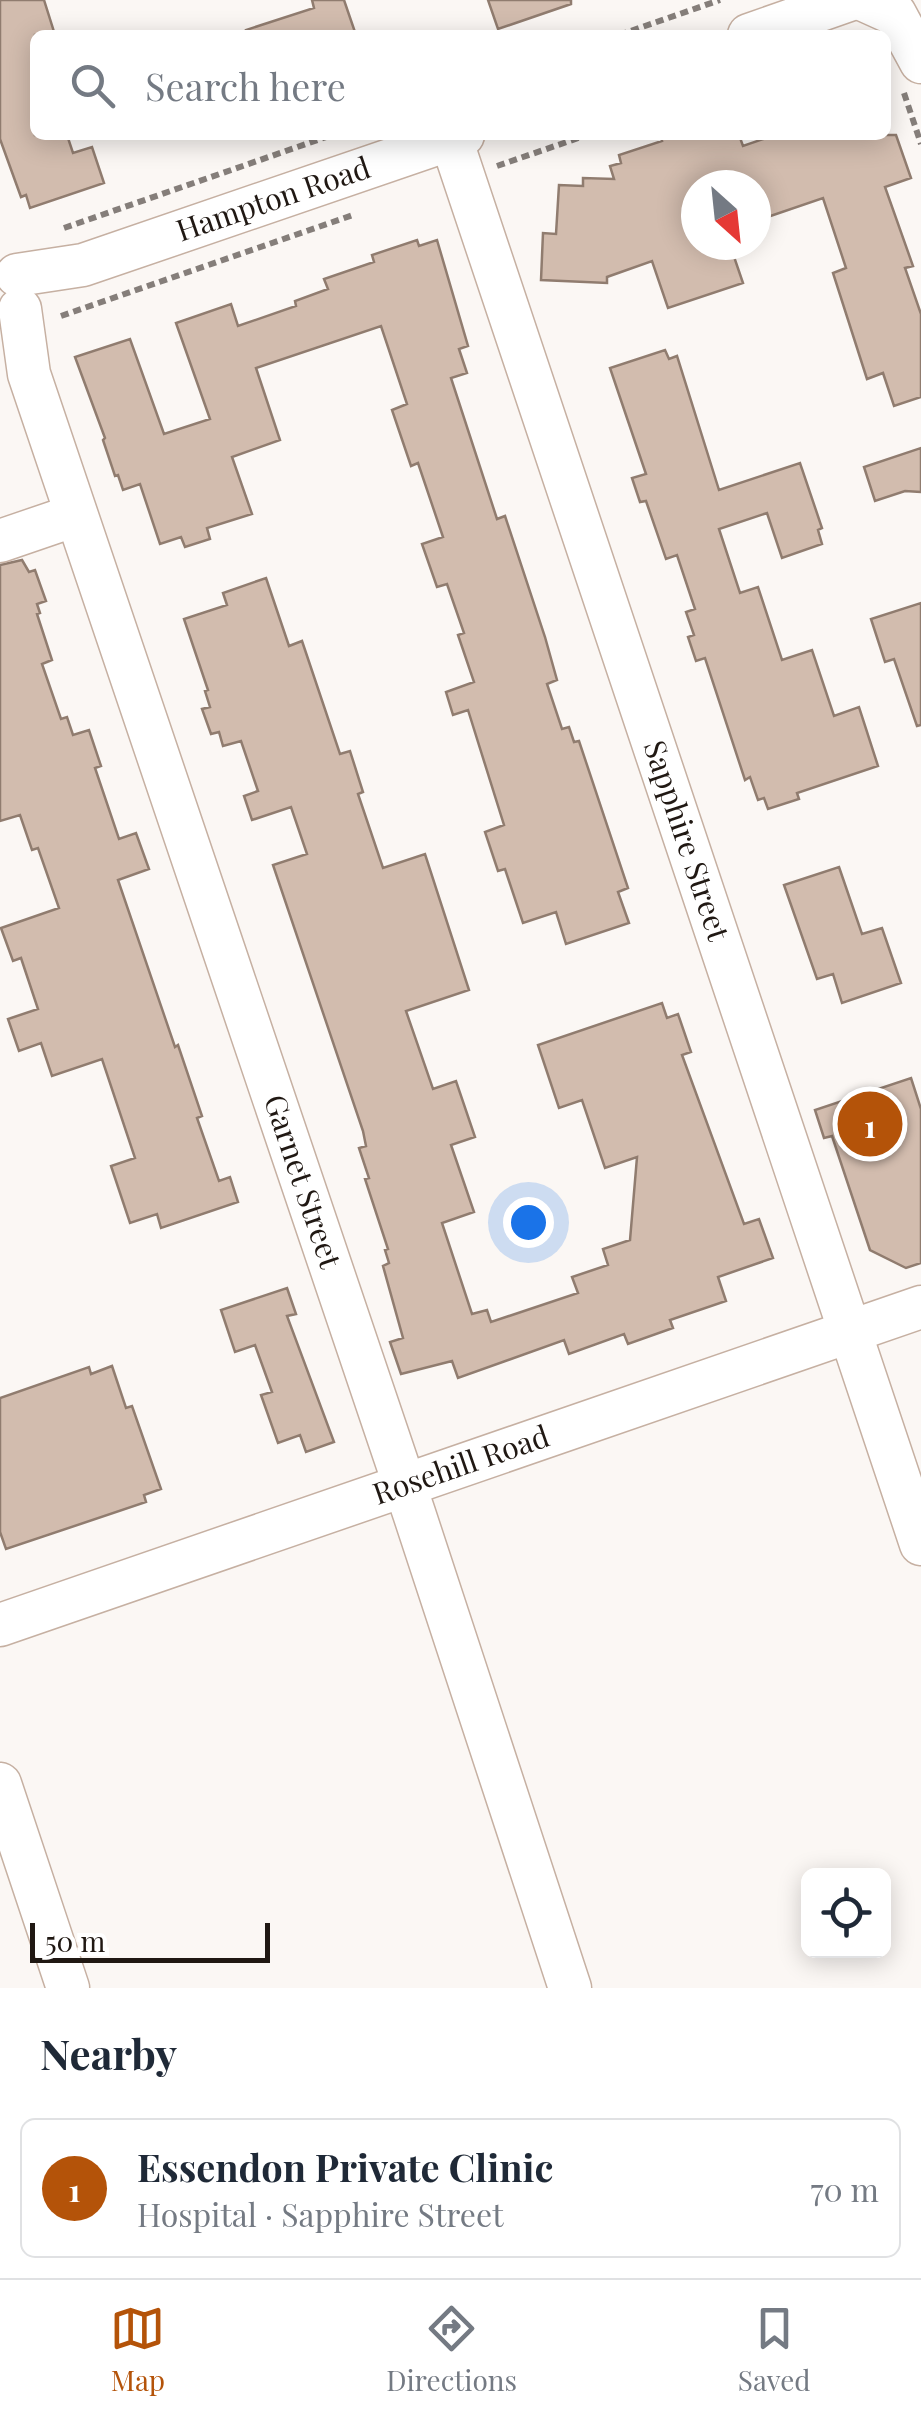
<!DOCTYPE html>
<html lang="en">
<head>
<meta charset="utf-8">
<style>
	body { margin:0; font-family:"Playfair Display",serif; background:#f2f2f3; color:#1f2937 }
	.controls { position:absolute; right:30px; bottom:30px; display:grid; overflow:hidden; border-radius:15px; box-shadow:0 5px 25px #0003 }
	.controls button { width:90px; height:90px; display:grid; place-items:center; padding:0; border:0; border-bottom:2px solid #e0e1e3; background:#fff; color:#1f2937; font:50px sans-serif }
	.compass { position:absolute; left:681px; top:170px; width:90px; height:90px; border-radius:50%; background:#fff; box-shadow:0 5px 25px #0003; rotate:153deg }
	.scale { position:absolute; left:30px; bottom:25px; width:240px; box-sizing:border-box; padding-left:10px; border:5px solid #201813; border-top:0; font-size:28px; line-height:35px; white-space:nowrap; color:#201813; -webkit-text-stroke:8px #fff; paint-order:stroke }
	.you { position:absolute; left:528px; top:1222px; width:35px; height:35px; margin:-25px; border:8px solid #fff; border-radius:50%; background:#1a73e8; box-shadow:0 0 0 15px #1a73e833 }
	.badge { display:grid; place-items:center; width:65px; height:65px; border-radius:50%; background:#b45309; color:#fff; font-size:32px; font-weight:700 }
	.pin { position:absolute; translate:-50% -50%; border:5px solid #fff; box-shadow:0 2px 10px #0006 }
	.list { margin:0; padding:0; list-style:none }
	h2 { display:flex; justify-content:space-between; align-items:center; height:130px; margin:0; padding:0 40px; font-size:42px }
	h2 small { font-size:32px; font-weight:400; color:#747a83 }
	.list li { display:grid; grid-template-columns:65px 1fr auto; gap:30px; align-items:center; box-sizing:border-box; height:140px; margin:0 20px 20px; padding:0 20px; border:2px solid #e0e1e3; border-radius:15px }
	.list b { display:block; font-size:38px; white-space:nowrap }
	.list p { margin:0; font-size:32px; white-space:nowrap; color:#747a83 }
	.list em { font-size:32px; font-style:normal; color:#747a83 }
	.icon { flex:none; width:55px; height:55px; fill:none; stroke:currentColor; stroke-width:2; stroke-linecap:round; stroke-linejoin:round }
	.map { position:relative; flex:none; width:921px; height:1988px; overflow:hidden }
	.search { position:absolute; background:#fff; box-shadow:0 5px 25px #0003; left:30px; right:30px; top:30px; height:110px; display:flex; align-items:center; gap:25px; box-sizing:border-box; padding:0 35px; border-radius:15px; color:#747a83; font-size:38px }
	.sheet { height:290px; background:#fff }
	nav { display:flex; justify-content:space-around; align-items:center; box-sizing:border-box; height:140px; border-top:2px solid #e0e1e3; background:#fff; font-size:28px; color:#747a83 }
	nav a { display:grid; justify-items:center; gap:5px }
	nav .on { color:#b45309 }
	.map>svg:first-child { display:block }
	.building { fill:#d2bcae; stroke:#907c6f; stroke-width:2.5 }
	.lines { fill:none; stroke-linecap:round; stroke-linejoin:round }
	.minor-casing { stroke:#c6b0a2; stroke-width:45 }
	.path { stroke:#857e7a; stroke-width:6; stroke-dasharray:8 5; stroke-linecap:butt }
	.minor { stroke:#fff; stroke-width:42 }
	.labels { text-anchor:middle; stroke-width:9; stroke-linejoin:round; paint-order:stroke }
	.street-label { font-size:30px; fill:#201813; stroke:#fff }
</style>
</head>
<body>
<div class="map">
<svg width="921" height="1988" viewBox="0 0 921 1988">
	<rect width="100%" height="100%" fill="#fbf7f4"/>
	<path class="building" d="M0,0H44L55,35H35V135H67L73,153L92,147L104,183L30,208L26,195L21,197L0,139Z
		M312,0H344L356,35H247L246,30L314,8Z
		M488,0H571V4L498,29Z
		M660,135H739L743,146L775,135H896L911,178L885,187L913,266L905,268L921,314V397L894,406L883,373L867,379L833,273L846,268L823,198L756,221V185H696V245H730L743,283L668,308L652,261L607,277V283L541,280L543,233L556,234L559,185L583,186V178L614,179L610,166L621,163L619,155L662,141Z
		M417,240L419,246L437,240L468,346L459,349L467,373L451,378L497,519L505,516L545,637L557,680L547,684L562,729L569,727L574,742L579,741L628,888L618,892L629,923L566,944L556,912L523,923L505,869L498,871L485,832L504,825L468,710L453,715L446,692L474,682L458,635L464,633L447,584L437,587L422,544L443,537L418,463L411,466L392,410L407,404L381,326L256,368L280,440L232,457L252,514L207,528L210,539L185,547L181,537L160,544L140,484L123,490L118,475L115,476L103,440L105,438L75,357L130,339L164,434L210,419L176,323L231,304L238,326L296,306L295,301L328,289L324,279L374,262L372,255Z
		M665,350L669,359L677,356L719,490L800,463L822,528L818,530L822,544L782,558L767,513L719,529L740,593L758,587L782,660L812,650L834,716L859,707L878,766L797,793L799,799L768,809L764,798L758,800L750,777L745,780L705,658L696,661L688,637L694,635L686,612L695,609L677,555L666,559L646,501L640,502L632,478L646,474L610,368Z
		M921,448V492L905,491L875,501L864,467Z
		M22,560L29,572L35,570L46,601L37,604L40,613L37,614L52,660L42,664L61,719L67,717L73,735L89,730L101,766L95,768L119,839L136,833L149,869L118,880L175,1047L178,1045L202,1116L197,1118L219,1181L230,1177L238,1202L161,1228L157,1214L130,1223L111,1166L135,1158L102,1059L52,1076L41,1043L19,1051L8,1019L38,1009L21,958L13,961L1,928L59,908L38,848L32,850L20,815L0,821V565Z
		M266,578L289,646L302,641L340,754L350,751L363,792L358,794L383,868L425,854L469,990L406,1011L433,1089L456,1081L475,1137L451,1145L474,1212L442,1223L472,1314L487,1310L491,1322L578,1293L572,1277L608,1265L603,1249L630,1240L637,1157L605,1168L582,1100L559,1108L538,1045L662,1003L667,1018L678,1014L691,1052L682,1055L744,1224L759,1219L773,1258L718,1277L726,1301L670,1320L673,1328L628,1344L624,1334L569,1354L564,1340L458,1378L452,1361L401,1374L390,1342L403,1338L383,1266L389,1263L385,1250L388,1249L365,1179L369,1178L359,1148L366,1146L363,1131L273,865L307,854L291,807L252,820L244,796L258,791L241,741L223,746L219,732L211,734L202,709L210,707L205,691L208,690L184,619L227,605L223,593Z
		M921,603V725L917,726L894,659L885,662L871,619Z
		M839,867L862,934L882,928L901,983L842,1003L833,974L817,979L784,885Z
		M911,1078L921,1109V1263L906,1268L870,1250L832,1136L824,1138L815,1110Z
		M287,1288L296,1314L287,1316L334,1442L306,1452L300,1435L278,1443L261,1395L272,1392L255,1345L235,1352L221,1310Z
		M112,1366L126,1408L132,1406L161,1489L144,1495L146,1502L6,1549L0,1532V1398L89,1367L91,1374Z"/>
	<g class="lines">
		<defs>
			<g id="minor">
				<path d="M864,0L895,14L921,62"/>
				<path d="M749,35L849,0"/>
				<path id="s1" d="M451,139L921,1544"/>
				<path id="s2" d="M17,275L83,265L463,135"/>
				<path id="s3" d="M20,309L29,374L414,1513L570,1988"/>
				<path d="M0,541L76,515"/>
				<path id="s4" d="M0,1625L921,1307"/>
				<path d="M0,1784L68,1988"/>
			</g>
		</defs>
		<use href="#minor" class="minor-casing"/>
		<path class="path" d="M619,35L720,0
			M904,93L921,144
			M497,166L587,135
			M64,228L332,135
			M61,316L353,215"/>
		<use href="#minor" class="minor"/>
	</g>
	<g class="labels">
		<g class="street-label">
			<text dy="10" stroke="none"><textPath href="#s2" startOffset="268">Hampton Road</textPath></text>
			<text dy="10" stroke="none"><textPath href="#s1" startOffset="740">Sapphire Street</textPath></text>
			<text dy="10" stroke="none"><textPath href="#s3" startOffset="918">Garnet Street</textPath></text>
			<text dy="10" stroke="none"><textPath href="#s4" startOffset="488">Rosehill Road</textPath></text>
		</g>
	</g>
</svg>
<div class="controls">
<button><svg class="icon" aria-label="locate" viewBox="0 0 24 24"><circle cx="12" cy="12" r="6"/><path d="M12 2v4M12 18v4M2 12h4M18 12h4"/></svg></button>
</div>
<svg class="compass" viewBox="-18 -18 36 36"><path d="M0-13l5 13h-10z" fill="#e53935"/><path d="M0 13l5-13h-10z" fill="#747a83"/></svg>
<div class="scale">50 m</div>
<div class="you"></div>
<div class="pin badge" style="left:870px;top:1124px">1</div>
<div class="search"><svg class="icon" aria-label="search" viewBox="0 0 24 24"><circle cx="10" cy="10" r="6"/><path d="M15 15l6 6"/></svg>Search here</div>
</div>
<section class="sheet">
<h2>Nearby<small></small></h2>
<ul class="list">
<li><span class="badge">1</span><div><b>Essendon Private Clinic</b><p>Hospital · Sapphire Street</p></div><em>70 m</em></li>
</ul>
</section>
<nav>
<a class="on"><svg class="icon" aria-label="map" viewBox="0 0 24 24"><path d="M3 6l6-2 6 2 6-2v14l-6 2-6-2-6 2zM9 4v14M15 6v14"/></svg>Map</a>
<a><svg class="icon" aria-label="directions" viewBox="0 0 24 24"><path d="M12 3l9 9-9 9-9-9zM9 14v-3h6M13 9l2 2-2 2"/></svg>Directions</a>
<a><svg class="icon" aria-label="saved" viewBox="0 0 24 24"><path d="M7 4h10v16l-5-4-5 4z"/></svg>Saved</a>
</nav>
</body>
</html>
